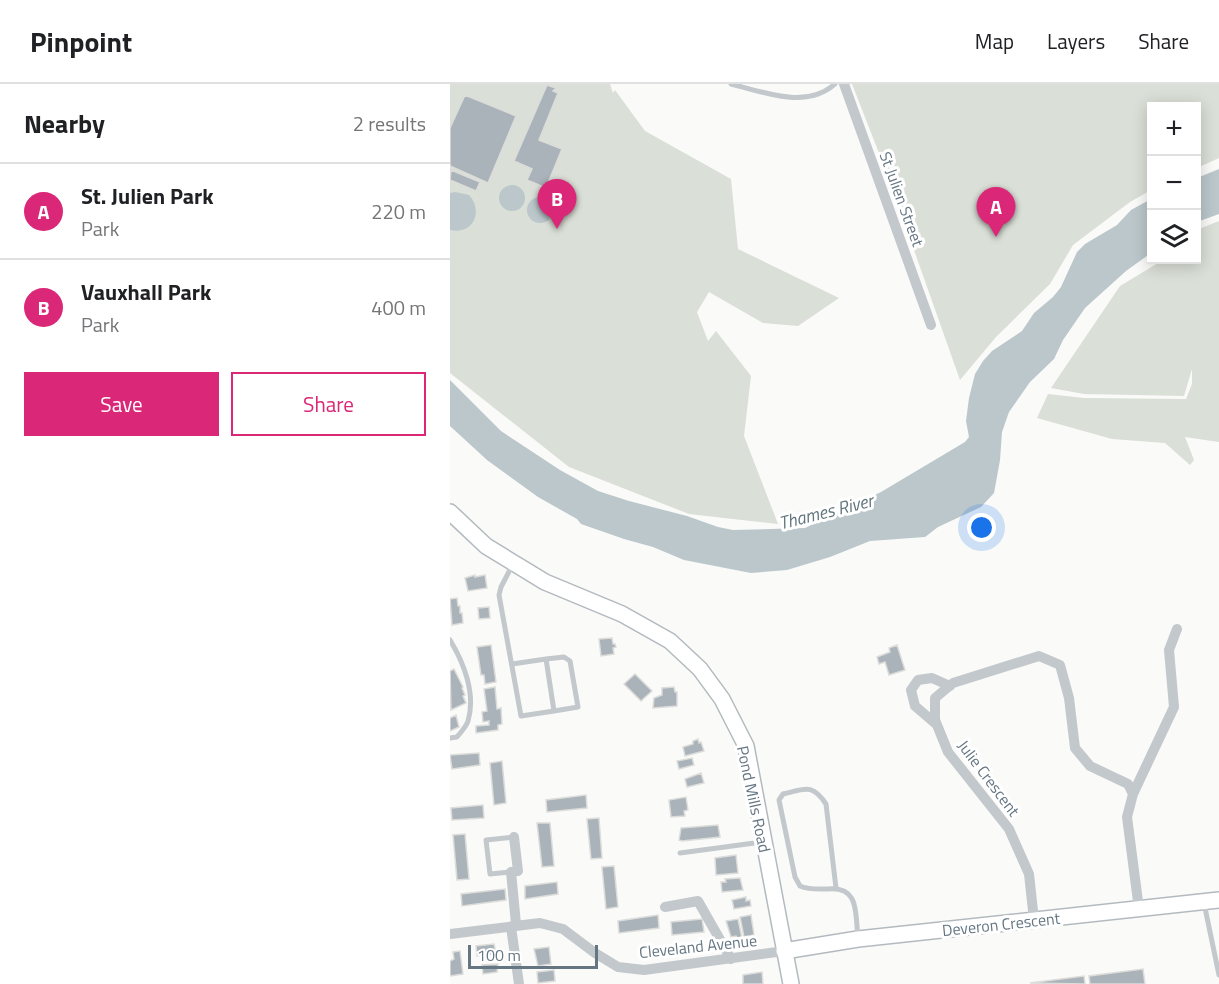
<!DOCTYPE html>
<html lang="en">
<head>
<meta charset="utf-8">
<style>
	body { margin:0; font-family:"Titillium Web",sans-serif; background:#f6f6f6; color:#202124 }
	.controls { position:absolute; right:18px; top:18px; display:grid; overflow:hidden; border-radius:0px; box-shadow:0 3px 15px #0003 }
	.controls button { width:54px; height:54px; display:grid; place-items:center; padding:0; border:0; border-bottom:2px solid #e0e0e0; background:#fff; color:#202124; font:30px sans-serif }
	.scale { position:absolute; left:18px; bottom:15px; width:130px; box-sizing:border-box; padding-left:6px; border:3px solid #657683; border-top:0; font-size:16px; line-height:21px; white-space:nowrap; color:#657683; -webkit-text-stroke:4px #fff; paint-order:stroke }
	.you { position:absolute; left:532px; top:444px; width:21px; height:21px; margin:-15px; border:4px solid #fff; border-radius:50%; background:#1a73e8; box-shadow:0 0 0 9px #1a73e833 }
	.badge { display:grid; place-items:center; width:39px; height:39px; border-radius:50%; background:#db2777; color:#fff; font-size:20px; font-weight:700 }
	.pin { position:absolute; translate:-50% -50px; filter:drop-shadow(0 2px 3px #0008) }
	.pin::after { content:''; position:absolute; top:32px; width:21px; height:18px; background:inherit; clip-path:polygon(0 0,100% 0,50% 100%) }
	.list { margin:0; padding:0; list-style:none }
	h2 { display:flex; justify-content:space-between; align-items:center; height:78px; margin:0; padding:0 24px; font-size:26px }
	h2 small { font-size:20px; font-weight:400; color:#757577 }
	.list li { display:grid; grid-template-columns:39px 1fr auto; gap:18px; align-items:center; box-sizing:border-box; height:96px; padding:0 24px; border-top:2px solid #e0e0e0 }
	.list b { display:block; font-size:22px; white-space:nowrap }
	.list p { margin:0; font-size:20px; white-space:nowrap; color:#757577 }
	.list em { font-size:20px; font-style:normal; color:#757577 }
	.actions { display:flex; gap:12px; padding:18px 24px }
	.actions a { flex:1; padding:14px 0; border:2px solid #db2777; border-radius:0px; text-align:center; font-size:21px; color:#db2777 }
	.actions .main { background:#db2777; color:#fff }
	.icon { flex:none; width:33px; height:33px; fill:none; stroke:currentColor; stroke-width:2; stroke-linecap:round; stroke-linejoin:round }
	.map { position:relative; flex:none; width:769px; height:900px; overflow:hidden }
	header { display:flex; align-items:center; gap:36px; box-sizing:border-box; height:84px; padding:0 30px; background:#fff; border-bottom:2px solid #e0e0e0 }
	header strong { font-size:28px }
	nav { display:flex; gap:33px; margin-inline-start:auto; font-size:21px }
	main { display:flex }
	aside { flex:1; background:#fff }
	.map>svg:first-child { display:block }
	.green { fill:#dadfd7 }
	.water { fill:#bbc7cb }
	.building { fill:#aab3b9; stroke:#dcdcda; stroke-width:1.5 }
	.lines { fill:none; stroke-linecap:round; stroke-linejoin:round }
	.secondary-casing { stroke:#b3babf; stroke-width:18 }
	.lane { stroke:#c3c8cc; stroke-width:5 }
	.street { stroke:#c3c8cc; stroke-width:10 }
	.secondary { stroke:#fff; stroke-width:15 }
	.labels { text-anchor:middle; stroke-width:6; stroke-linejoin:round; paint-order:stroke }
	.street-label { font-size:16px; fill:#657683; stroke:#fff }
	.water-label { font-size:18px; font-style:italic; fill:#60757c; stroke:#fff }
</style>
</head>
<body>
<header>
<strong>Pinpoint</strong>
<nav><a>Map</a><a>Layers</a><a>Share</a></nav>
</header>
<main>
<aside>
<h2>Nearby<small>2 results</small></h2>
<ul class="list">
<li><span class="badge">A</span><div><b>St. Julien Park</b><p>Park</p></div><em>220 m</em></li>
<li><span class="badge">B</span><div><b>Vauxhall Park</b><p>Park</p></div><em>400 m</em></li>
</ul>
<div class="actions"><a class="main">Save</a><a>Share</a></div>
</aside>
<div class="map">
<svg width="769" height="900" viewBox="0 0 769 900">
	<rect width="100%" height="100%" fill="#fafaf8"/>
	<path class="green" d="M0,0H160L163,9L165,6L195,47L281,95L288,165L389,214L348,242L313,239L259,208L247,228L258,257L266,247L301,292L294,352L328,440L239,430L119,383L0,289Z
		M402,0H769V74L747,84L746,22H702L701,106L680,118L623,161L600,200L546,253L510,296L436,87Z
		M769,137V358L735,353L744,376L740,381L715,359L662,355L587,334L598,310L634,314L736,315L742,300V285L734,312L634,310L601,304L670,202L713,176H746L747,154L749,152V145Z"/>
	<path class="water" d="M769,85V130L747,138V94Z
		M49 114a13 13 0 1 1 26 0a13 13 0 1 1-26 0Z
		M5,108L19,111C34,128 23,151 0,146V109Z
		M77 126a13 13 0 1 1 26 0a13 13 0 1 1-26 0Z
		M701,115V169L676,187L635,224L613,256L604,275L580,298L559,328L552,348L550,376L544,409L531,423L488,443L475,453L420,457L380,473L337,486L301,489L234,476L203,463L174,455L131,440L127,435L88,413L37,376L0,342V296L51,347L110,386L148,407L179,417L237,432L268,443L283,446L355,444L431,408L515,358L519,353L516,337L519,314L525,290L533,277L542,267L572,247L584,229L603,213L611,203L627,168L635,160L667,141L681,126Z"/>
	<path class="building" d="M97,1L106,4L103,7L108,9L89,56L112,65L96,104L77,96L82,85L64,77Z
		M15,11L66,32L38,99L0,82V44Z
		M1,86L30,98L26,107L0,96Z
		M25,491V493L35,491L37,504L18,507L15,494Z
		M7,514L8,522H10V529H12L13,539L2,541L0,515Z
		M39,523L40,534L29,535L28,524Z
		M162,554L163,560H165L166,563L163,564L164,570L151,572L149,555Z
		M41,561L46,598L35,600L34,591H31L27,563Z
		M447,561L455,586L439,591L435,578L429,580L427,573L440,568L439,564Z
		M4,585L13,603L12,604L15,611L13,612L16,619L1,626L0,587Z
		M185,590L202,607L191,617L174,600Z
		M45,603L47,625L51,624L52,640L48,641V646L26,649V642L39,641V637L33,638L32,628L37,627L34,605Z
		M224,603L225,608H227V622L203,624L204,614L212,611V604Z
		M6,631L9,643L0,647V634Z
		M248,655L249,659L251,658L254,667L235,672L233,663L243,660V657Z
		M29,669L30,681L2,685L0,671Z
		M242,674L244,681L229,685L227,677Z
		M52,677L56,719L44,721L40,679Z
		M251,689L254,699L237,703L235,695Z
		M136,711L137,724L97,728L96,716Z
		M236,713L238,726L234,727L235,732L221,733L219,716Z
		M33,721L34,734L2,736L1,724Z
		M149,734L152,774L141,775L137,735Z
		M87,739H100L104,782L92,783Z
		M268,741L270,753L232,757L229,756L231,744Z
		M15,750L19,795L7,796L3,751Z
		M286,771L288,789L266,791L265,774Z
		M164,782L168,823L156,825L152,783Z
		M290,794L293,806L272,808L271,798H276L275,795Z
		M107,798L108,810L75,815V802Z
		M55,805L56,816L12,822L11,810Z
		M296,813V817L300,816L301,822L284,825L282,816Z
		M208,831L209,844L169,849L168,837Z
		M301,831L304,851L294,853L290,833Z
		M252,835L254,848L222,851L221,838Z
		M288,835L292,854L287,855L286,852L281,853L276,837Z
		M44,860L46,870L27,872L26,862Z
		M99,863L101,880L88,882L84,865Z
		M10,867L13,890L0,892V877L4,875L3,868Z
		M48,880L47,888L33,890L32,881Z
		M693,885L695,900H640L639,892Z
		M104,886L105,897L88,899L87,888Z
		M312,888L313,900H293V891Z
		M634,892L635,900L580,899Z"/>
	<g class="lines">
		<defs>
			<path id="secondary" d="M0,428L36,462L95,498L172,530L220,557L250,585L272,615L296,662L341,900
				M334,867L408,855L769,816"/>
		</defs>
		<use href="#secondary" class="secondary-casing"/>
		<path class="lane" d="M281,0C314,8 356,26 385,0
			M0,556C14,579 26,610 18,637C16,643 11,648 7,653L0,654
			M96,575L114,573L120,577L128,623L104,627
			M62,580L96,575L104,627L71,632L49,511L51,503L63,480
			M230,769L312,758
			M61,788L40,790L36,756L64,753
			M386,804L376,720C362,699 355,705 333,710L329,716L345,793L350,802C359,806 368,805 378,805C410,802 405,830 408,853
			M754,819L769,891"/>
		<path class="street" d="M394,0L481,241
			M486,640L465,622L461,606L468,596L482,594L500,602
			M64,753L68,787L61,788L66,840
			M215,823L248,817L281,875
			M689,825L677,733L683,710L724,623L719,566L727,545
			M584,836L579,790L559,745L498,668L485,636V614L503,599L589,572L610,581L619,614L625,664L640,682L678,700L683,710
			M61,843L69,900
			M0,850L90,839L113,845L145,869L168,883L194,886L334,867"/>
		<use href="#secondary" class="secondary"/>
	</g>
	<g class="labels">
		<g class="street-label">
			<text transform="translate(452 115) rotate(70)" y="6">St Julien Street</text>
			<text transform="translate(539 694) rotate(53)" y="6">Julie Crescent</text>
			<text transform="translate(304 715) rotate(78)" y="6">Pond Mills Road</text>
			<text transform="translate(551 840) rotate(-6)" y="6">Deveron Crescent</text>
			<text transform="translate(248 862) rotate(-6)" y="6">Cleveland Avenue</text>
		</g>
		<g class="water-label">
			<text transform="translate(376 428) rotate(-14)" y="6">Thames River</text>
		</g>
	</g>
</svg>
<div class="controls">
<button>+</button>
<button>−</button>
<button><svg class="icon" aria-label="layers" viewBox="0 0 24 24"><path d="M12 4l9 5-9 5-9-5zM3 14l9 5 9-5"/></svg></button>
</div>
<div class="scale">100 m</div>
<div class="you"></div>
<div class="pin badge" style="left:546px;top:153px">A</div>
<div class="pin badge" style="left:107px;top:145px">B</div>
</div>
</main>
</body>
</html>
